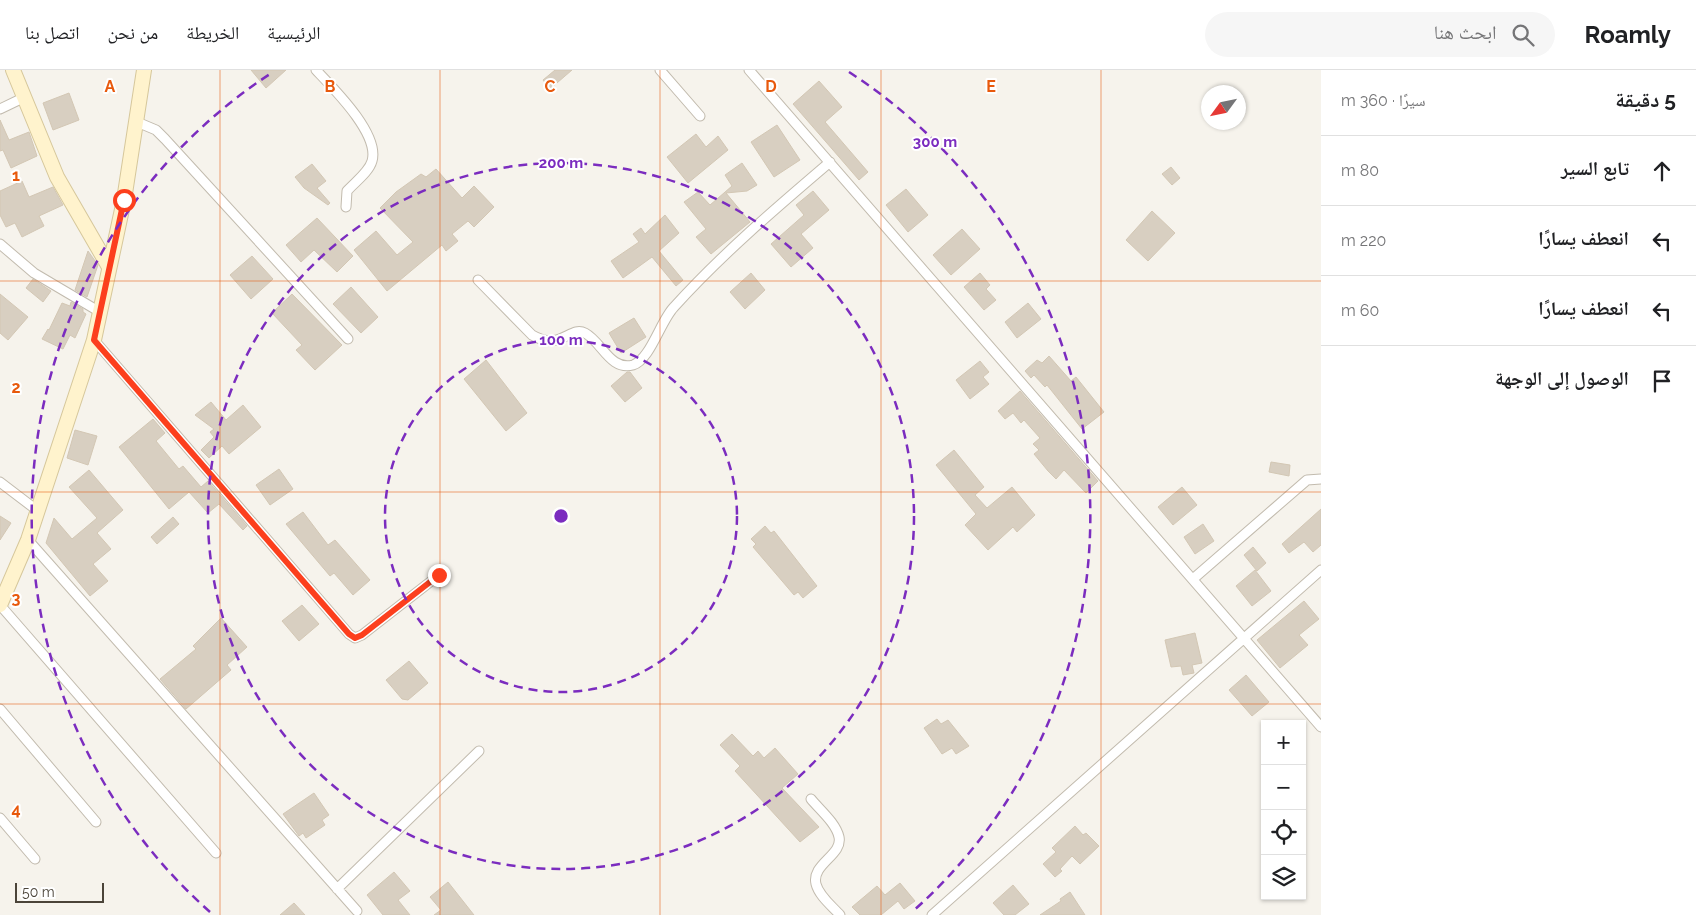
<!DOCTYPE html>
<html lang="ar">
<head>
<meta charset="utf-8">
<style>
	body { margin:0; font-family:Raleway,"Noto Naskh Arabic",sans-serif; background:#f6f6f6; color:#202124; direction:rtl }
	.controls { position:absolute; right:15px; bottom:15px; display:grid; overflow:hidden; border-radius:0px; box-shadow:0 1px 4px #0004 }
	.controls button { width:45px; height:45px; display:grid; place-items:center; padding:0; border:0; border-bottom:1px solid #e0e0e0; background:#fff; color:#202124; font:25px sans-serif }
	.compass { position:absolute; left:1201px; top:15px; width:45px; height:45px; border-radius:50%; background:#fff; box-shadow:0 1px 4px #0004; rotate:237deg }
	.scale { position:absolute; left:15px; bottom:12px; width:89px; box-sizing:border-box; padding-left:5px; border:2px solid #4b4439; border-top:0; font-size:14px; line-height:18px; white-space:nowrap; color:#4b4439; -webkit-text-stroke:4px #fff; paint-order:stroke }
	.stop { position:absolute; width:15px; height:15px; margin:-11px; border:4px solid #fc3f1d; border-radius:50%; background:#fff }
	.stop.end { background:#fc3f1d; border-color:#fff; box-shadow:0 1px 5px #0008 }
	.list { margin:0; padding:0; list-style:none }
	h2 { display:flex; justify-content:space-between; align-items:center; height:65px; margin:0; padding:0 20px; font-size:21px }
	h2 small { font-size:16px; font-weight:400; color:#757577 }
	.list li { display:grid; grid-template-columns:32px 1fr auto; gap:15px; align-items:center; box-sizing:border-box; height:70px; padding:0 20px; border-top:1px solid #e0e0e0 }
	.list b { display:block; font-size:19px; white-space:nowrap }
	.list em { font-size:16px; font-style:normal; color:#757577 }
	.icon { flex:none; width:28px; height:28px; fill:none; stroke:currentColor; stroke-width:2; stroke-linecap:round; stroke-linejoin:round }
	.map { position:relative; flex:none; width:1321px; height:845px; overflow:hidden; direction:ltr }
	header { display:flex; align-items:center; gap:30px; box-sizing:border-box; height:70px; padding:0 25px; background:#fff; border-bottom:1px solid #e0e0e0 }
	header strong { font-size:24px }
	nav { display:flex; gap:28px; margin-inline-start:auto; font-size:18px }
	.search { width:350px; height:45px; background:#f6f6f6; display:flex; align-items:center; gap:12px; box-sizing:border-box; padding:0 18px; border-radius:28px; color:#757577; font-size:19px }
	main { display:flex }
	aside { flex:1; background:#fff }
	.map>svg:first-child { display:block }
	.building { fill:#d8cfc1; stroke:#d3c7b4 }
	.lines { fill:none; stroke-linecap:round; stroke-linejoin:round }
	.street-casing { stroke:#c2bbae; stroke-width:11 }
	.secondary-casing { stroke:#d6c79b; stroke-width:16 }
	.street { stroke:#fff; stroke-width:9 }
	.secondary { stroke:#fff3cd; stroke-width:14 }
	.route { stroke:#fc3f1d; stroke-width:6 }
	.grid { fill:none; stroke:#e8590c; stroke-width:1; stroke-opacity:0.55 }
	.ring { fill:none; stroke:#7b2cbf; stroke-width:2.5; stroke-dasharray:9 6 }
	.grid-label { font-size:16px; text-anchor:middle; font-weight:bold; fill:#e8590c; stroke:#fff; stroke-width:4; stroke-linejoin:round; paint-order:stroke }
	.centre { fill:#7b2cbf; stroke:#fff; stroke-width:2.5 }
	.ring-label { font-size:15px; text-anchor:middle; font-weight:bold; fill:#7b2cbf; stroke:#fff; stroke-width:4; stroke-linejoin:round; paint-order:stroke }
</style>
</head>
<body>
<header>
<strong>Roamly</strong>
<div class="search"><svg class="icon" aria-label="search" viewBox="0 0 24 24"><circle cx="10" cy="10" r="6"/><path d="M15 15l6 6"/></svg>ابحث هنا</div>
<nav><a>الرئيسية</a><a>الخريطة</a><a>من نحن</a><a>اتصل بنا</a></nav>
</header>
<main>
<aside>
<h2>5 دقيقة<small>سيرًا · 360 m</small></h2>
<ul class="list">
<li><svg class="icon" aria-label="ahead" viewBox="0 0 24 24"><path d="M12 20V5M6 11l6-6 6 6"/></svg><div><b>تابع السير</b></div><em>80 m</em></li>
<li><svg class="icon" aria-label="left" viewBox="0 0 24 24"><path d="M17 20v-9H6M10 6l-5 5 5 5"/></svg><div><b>انعطف يسارًا</b></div><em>220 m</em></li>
<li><svg class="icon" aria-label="left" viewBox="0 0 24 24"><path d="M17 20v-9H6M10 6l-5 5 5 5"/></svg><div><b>انعطف يسارًا</b></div><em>60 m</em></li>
<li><svg class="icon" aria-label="arrive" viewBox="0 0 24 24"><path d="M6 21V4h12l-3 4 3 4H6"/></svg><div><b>الوصول إلى الوجهة</b></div></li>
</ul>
</aside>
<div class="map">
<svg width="1321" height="845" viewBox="0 0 1321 845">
	<rect width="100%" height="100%" fill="#f6f3ec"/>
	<path class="building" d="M251,0H286L266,18Z
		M555,0H572L550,19L543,10Z
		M819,11L842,37L825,52L868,102L859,110L793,34Z
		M69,23L79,50L53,60L43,33Z
		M0,50L9,70L29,62L37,86L11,98L3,80L0,81Z
		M777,55L800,90L774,107L751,72Z
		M696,64L706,77L718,66L728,80L688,113L667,87Z
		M742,93L757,115L747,121L726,123L750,152L711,184L696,167L706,159L684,132L698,122L710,135L732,116L725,105Z
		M312,94L326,111L317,118L330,133L328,135L304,118L295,107Z
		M1171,97L1180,108L1172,115L1162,104Z
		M436,99L462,128L474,116L494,137L474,157L468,151L452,164L458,171L446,181L442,175L387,221L354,180L376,161L397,185L413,172L380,138L396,122L421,104L426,107Z
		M22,111L29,127L53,117L63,135L39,146L44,156L22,167L15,153L6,157L0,145V121Z
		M906,119L928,145L908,162L886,135Z
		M813,121L829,140L801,164L813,178L791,197L771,174L804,145L796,135Z
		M1152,141L1175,163L1148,191L1126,170Z
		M665,145L679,163L659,181L683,210L676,216L652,187L623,208L611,191L639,172L633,164L641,158L645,164Z
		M317,148L353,186L337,202L314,180L301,192L286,175Z
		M962,159L980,179L951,205L933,185Z
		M88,181L98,195L87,227L75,220Z
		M252,186L273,209L251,229L230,205Z
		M751,203L765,220L745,239L730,222Z
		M980,203L990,215L986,219L996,230L984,240L964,217Z
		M33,209L51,221L43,232L26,218Z
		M351,217L378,247L361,263L333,234Z
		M0,224L28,247L8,270L0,263Z
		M292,224L342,275L315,300L296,280L302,275L272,243Z
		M71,232L83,239V242L86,244L75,268L70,265L63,279L42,269L48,259L49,260L62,233L70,236Z
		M1028,233L1041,249L1017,268L1005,252Z
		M634,248L646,267L621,283L609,263Z
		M1049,286L1071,311L1076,307L1104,342L1082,359L1047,315L1045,317L1034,305L1031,308L1025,301L1037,290L1042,293Z
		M486,290L527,343L506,361L464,309Z
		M980,291L989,302L983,307L989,314L970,329L956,310Z
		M627,302H630L642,318L625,332L611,316Z
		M1020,321L1098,411L1086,423L1064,400L1056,409L1048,401L1034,384L1039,380L1033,374L1040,368L1024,350L1021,353L1013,343L1005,349L998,341Z
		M211,332L226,350L243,335L261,357L229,384L222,376L209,388L201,380L214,367L210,362L214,359L195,345Z
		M153,349L165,363L156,371L179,399L183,396L201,417L208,411L247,456L243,460L219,434L208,443L189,422L169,439L119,377Z
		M75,360L97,366L88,395L67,388Z
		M954,380L984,417L975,425L987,438L1012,417L1035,445L1017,462L1013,457L988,480L965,455L976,444L936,395Z
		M1271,392L1290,395L1289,406L1269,402Z
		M279,399L293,419L270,435L256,415Z
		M89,400L123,440L97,463L111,479L93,494L108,511L90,526L46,473L54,448L72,469L97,448L69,417Z
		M1182,417L1197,435L1173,455L1158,437Z
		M1321,439V475L1313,482L1304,472L1289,483L1282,474Z
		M303,442L328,475L335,470L370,510L353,525L334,503L330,506L286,454Z
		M0,446L11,453L0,470Z
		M173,447L179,454L157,474L151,467Z
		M1203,454L1214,471L1195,484L1184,467Z
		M765,456L771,463L774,461L817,516L803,528L798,522L794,525L753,477L756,474L751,469Z
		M1253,477L1266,493L1257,501L1244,485Z
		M1255,500L1271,521L1252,536L1236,516Z
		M1304,531L1319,549L1299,565L1308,575L1280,598L1257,570Z
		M302,535L319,554L299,571L282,551Z
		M221,548L247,577L227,595L231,600L186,639L160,609L196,579L193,576Z
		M1195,563L1202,593L1192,595L1194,603L1183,605L1181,596L1171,597L1165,570Z
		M409,591L428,613L408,630L402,629L386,610Z
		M1246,605L1269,632L1252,646L1229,620Z
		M937,649L941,654L948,650L969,676L956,684L952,678L942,684L924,658Z
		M732,664L753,686L758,681L764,688L775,678L798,704L782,718L819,757L800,772L735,701L740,696L720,675Z
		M314,723L329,745L322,750L325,755L306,768L303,763L299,766L283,744Z
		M1075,756L1083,765L1086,763L1099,776L1080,794L1072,786L1060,799L1062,801L1055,807L1043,794L1056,782L1052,778Z
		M394,802L410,821L398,830L410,845H383L367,825Z
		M448,812L474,845H434L441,840L430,827Z
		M900,813L915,831L904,839L898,831L881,845H860L852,837L877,816L885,825Z
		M1013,815L1029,834L1015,845H1004L993,833Z
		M1070,822L1085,845H1040L1061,831L1060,829Z
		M294,833L305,845H280Z"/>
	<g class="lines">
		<defs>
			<path id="street" d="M316,0C333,18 380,64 372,91C369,102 355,112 347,121L346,137
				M660,0L700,46
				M749,0L1321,657
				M0,39L25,27
				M137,52L156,60L165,69L348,269
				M0,174L34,203L100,242
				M478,210L532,265C561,282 570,255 585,263C602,272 610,301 633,295C650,290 661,250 674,237C722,184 776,138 830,92
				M94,270L349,564L355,568L362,565L439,505
				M0,412L38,441
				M28,470L357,841
				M1193,509L1307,410L1321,409
				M0,535L216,783
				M0,639L96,752
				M811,729C819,739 836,753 839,767C843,785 811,794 816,814C819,826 832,836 840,845
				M0,748L35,789
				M337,819L479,681
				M932,845L1321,500"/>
			<path id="secondary" d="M13,0L57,107L109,197
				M0,535L28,470L94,270L124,130L144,0"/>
		</defs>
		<use href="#street" class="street-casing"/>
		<use href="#secondary" class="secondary-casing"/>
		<use href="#street" class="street"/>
		<use href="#secondary" class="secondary"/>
	</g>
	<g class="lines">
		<path class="route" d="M124,130L94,270L349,564L355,568L362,565L439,505"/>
	</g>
	<path class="grid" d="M220,0V845M440,0V845M660,0V845M881,0V845M1101,0V845M0,211H1321M0,422H1321M0,634H1321"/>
	<g class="ring">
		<circle cx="561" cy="446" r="176"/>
		<circle cx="561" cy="446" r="353"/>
		<path d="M210 842A529 529 0 0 1 273 2M849 2A529 529 0 0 1 912 842"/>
	</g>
	<g class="grid-label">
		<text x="110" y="22">A</text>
		<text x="330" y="22">B</text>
		<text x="550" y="22">C</text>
		<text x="771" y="22">D</text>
		<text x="991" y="22">E</text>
		<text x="16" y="111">1</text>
		<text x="16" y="323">2</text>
		<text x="16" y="534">3</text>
		<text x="16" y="745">4</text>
	</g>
	<circle cx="561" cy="446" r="8" class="centre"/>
	<g class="ring-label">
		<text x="935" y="77">300 m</text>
		<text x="561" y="98">200 m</text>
		<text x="561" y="275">100 m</text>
	</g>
</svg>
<div class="controls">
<button>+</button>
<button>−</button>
<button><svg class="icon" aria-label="locate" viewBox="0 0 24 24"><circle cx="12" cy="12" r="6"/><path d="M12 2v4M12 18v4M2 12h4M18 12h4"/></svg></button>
<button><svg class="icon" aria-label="layers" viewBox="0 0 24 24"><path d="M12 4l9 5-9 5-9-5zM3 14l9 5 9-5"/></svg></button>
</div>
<svg class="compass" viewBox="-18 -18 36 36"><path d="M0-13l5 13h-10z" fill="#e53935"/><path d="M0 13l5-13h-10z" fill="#757577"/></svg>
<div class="scale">50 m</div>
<div class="stop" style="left:124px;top:130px"></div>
<div class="stop end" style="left:439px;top:505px"></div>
</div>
</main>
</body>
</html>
